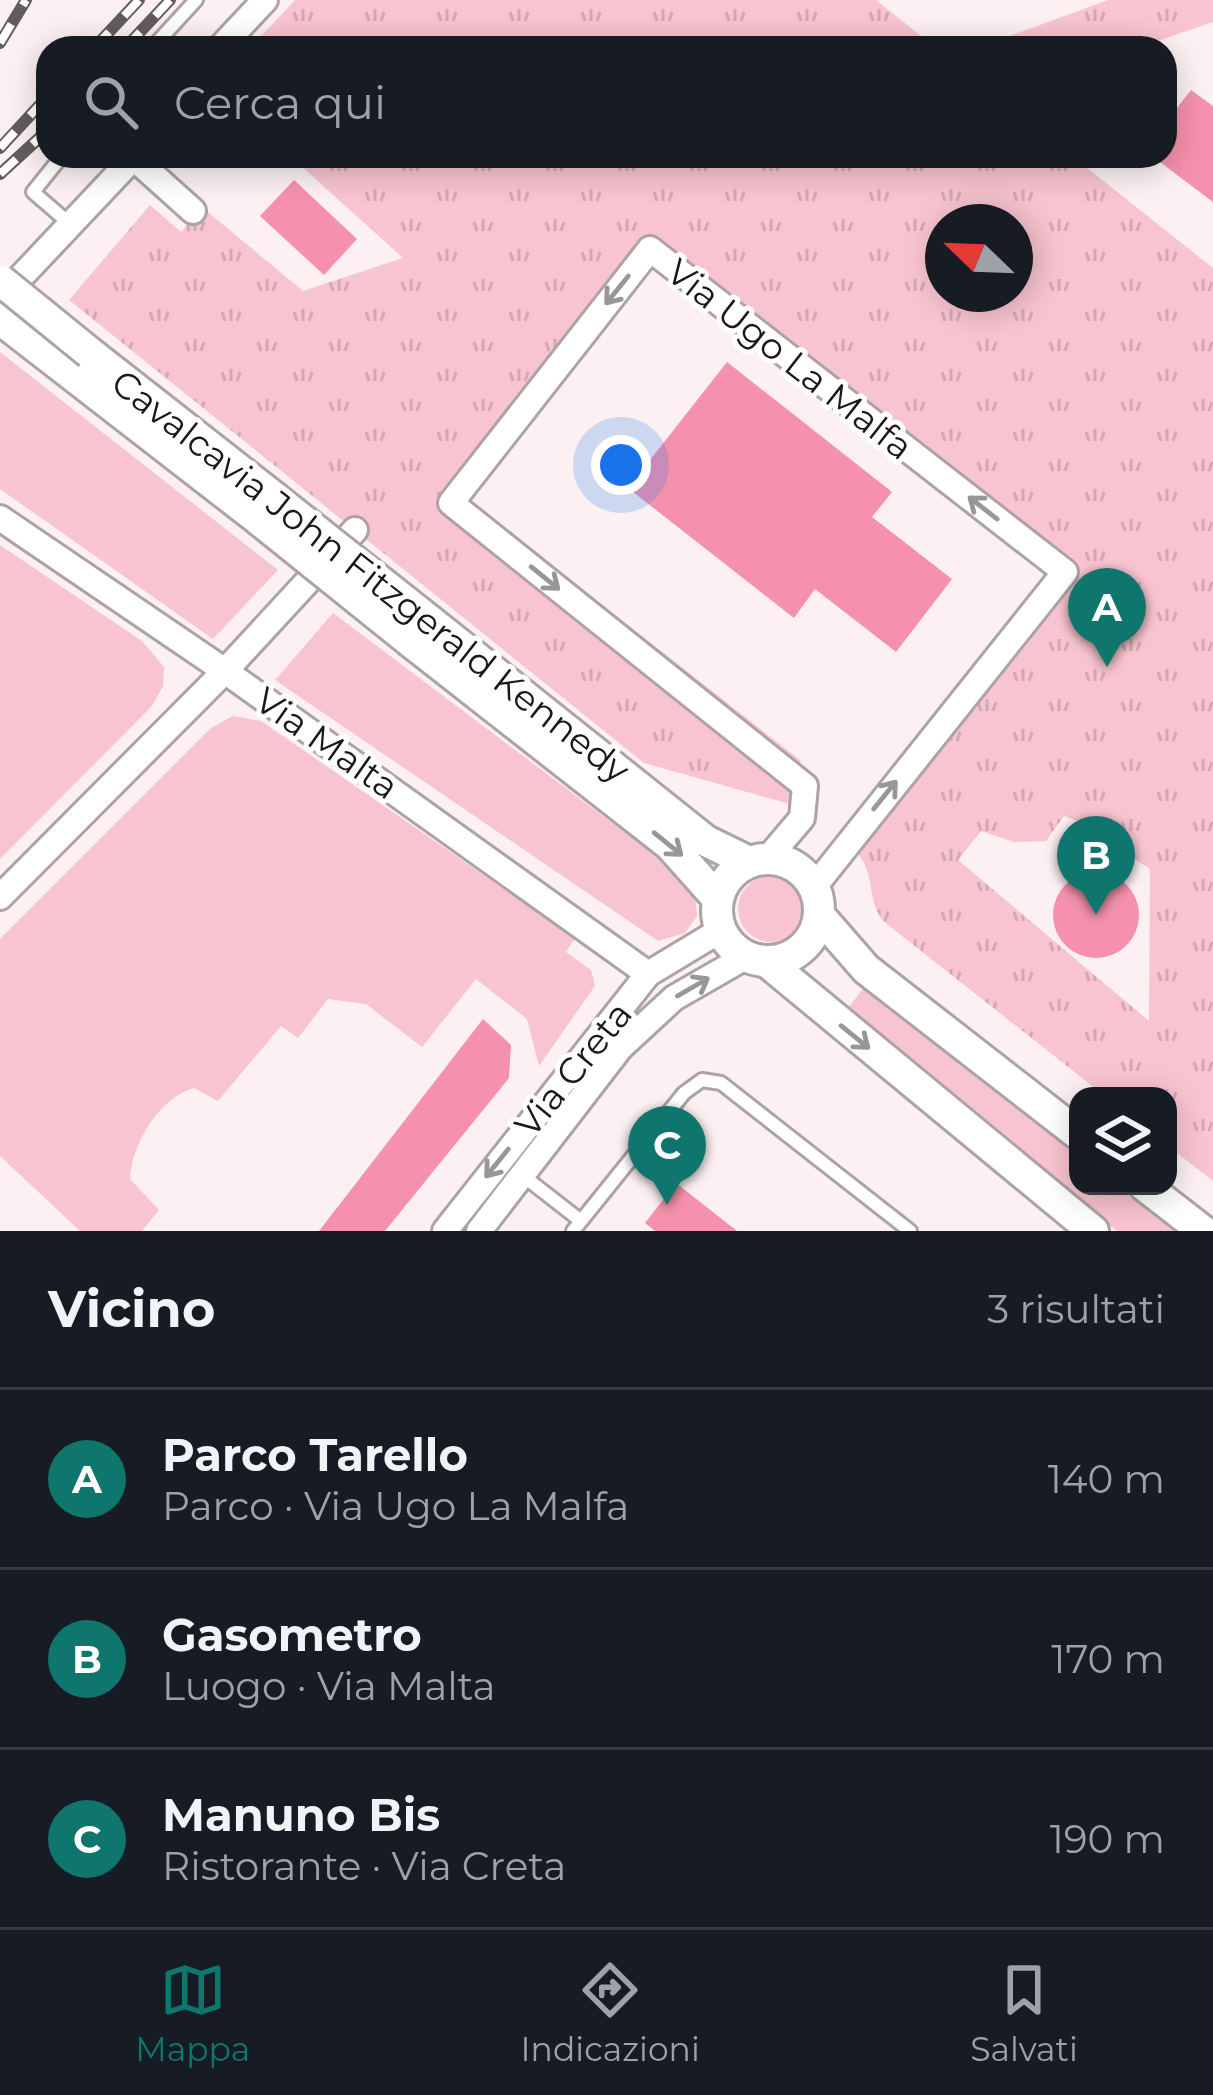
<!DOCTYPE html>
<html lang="it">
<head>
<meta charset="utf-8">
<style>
	body { margin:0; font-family:Montserrat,sans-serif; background:#20242c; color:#f1f3f6 }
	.controls { position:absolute; right:36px; bottom:36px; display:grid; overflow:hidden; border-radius:24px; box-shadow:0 6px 30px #0003 }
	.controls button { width:108px; height:108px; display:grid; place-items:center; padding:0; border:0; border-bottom:3px solid #363941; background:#171b24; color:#f1f3f6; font:60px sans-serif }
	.compass { position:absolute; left:925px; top:204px; width:108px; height:108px; border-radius:50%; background:#171b24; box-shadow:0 6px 30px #0003; rotate:293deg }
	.you { position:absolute; left:621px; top:465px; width:42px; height:42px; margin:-30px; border:9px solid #fff; border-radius:50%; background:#1a73e8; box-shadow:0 0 0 18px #1a73e833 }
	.badge { display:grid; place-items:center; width:78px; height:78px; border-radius:50%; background:#0f766e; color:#fff; font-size:39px; font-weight:700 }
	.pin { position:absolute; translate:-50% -99px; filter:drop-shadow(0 3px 6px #0008) }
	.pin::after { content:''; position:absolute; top:63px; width:42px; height:36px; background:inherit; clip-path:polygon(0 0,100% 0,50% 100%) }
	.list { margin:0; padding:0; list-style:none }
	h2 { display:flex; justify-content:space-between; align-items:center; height:156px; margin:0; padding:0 48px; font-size:51px }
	h2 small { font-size:39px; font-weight:400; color:#9ea1a6 }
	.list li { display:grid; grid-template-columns:78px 1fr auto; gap:36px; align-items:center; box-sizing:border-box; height:180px; padding:0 48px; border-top:3px solid #363941 }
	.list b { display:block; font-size:45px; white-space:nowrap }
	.list p { margin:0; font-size:39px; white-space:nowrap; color:#9ea1a6 }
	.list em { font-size:39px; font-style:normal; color:#9ea1a6 }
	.icon { flex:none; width:66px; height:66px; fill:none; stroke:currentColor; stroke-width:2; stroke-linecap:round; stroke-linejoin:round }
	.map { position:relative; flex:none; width:1213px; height:1231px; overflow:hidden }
	.search { position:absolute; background:#171b24; box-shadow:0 6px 30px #0003; left:36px; right:36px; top:36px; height:132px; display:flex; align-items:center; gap:30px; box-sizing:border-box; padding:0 42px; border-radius:36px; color:#9ea1a6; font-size:45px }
	.sheet { height:696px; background:#171b24 }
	nav { display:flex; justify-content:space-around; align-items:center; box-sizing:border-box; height:168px; border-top:3px solid #363941; background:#171b24; font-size:33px; color:#9ea1a6 }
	nav a { display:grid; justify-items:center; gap:6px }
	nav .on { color:#0f766e }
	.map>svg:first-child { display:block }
	.green { fill:#f8c4cf }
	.park { fill:url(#park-tufts); fill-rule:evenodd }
	.building { fill:#f591ac }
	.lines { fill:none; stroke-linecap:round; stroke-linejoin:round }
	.service-casing { stroke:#ada2a4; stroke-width:18 }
	.minor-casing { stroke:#ada2a4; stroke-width:30 }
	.tertiary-casing { stroke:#ada2a4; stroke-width:36 }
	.service { stroke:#fff; stroke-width:12 }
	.minor { stroke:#fff; stroke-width:24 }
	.tertiary { stroke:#fff; stroke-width:30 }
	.rail-casing { stroke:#625c5e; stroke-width:12 }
	.rail { stroke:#fff; stroke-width:8; stroke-dasharray:22; stroke-linecap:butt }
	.tertiary-bridge-casing { stroke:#ada2a4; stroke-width:36; stroke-linecap:butt }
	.tertiary-bridge { stroke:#fff; stroke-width:30 }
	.oneway { stroke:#989797 }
	.labels { text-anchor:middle; stroke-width:10; stroke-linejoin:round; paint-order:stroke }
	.street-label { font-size:36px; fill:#1b1718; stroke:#fff }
</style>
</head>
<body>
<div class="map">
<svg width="1213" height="1231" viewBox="0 0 1213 1231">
	<defs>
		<pattern id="park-tufts" width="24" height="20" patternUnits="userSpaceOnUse" patternTransform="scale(3)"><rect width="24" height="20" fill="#f8c4cf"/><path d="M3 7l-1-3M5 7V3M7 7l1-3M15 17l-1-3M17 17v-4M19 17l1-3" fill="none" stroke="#d4a8b1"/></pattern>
	</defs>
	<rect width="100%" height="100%" fill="#fcf0f3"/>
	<path class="green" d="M0,352L278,570L213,639L0,489Z
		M0,545L142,641L164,667L163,686L152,706L0,859Z
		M333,613L664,862L695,896L697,916L685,933L658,941L275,680Z
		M233,716L261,721L575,938L566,952L591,970L595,986L539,1066L527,1019L476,979L422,1047L366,1004L328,999L298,1038L281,1026L218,1101L194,1088C159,1097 131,1146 130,1179L159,1210L142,1231H80L0,1156V939L211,728Z
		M738 909a33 33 0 1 1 66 0a33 33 0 1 1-66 0Z
		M865,986L1078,1153V1186H1120L1177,1231H1117L843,1015Z"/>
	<path class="park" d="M295,0H876L936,48H250Z
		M1108,0H1213V22L1137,48H977Z
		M290,156H1072L1213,268V1181L1168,1146V1096H1105L883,921C865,896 877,871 853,848L1077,573L648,236L476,448L480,452L453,488L800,760L805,780L797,806L644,763L69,300L150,205L181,232L203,208L303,291L403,258ZM943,222H1015V294H943ZM1064,816C1102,829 1116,848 1150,869L1149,1021L958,860L981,831L1014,842L1046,841Z"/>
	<path class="building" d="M1191,90L1213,106V202L1152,156H1165V123Z
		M294,180L357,239L324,275L260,216Z
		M727,362L892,492L872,517L952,579L896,652L815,589L794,618L628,488Z
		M1053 915a43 43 0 1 1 86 0a43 43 0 1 1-86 0Z
		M483,1019L511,1045L509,1078L385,1231H319Z
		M676,1183L737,1231H655L645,1223Z"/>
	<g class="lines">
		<defs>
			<path id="service" d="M152,48L196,0
				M62,156L33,192L70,224
				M522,1175L581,1221
				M573,1231L684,1093L702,1080L721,1083L910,1231"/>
			<path id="minor" d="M220,48L265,0
				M134,158L193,211
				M1,298L135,156
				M0,518L225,671L648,974
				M768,858L802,818L805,786L451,503L650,249L1065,572L814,887
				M0,897L225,671L355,530
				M445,1231L648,974L721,930
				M479,1231L620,1048L674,998L747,956"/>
			<path id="tertiary" d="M0,319L258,519
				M90,353L275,498
				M430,621L706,841L749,862
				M411,642L670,845L718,899
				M717 910a51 51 0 1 1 102 0a51 51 0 1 1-102 0Z
				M819,915L866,969L1078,1134
				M766,961L1093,1231
				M1145,1186L1203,1231"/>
		</defs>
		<use href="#service" class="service-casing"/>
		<use href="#minor" class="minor-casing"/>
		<use href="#tertiary" class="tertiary-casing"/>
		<use href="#service" class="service"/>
		<use href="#minor" class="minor"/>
		<use href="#tertiary" class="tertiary"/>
		<defs>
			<path id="rail" d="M0,43L26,0
				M94,48L139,0
				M125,48L170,0
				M0,148L48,96
				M0,174L48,130"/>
		</defs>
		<use href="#rail" class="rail-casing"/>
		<use href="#rail" class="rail"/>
		<defs>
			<path id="tertiary-bridge" d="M0,280L90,353
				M275,498L430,621
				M258,519L411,642"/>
		</defs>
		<use href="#tertiary-bridge" class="tertiary-bridge-casing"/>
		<use href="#tertiary-bridge" class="tertiary-bridge"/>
	</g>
	<defs><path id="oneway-shaft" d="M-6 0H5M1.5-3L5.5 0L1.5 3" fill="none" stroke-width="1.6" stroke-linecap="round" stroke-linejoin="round" transform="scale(3)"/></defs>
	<g class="oneway">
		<use href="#oneway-shaft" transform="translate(617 290) rotate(129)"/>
		<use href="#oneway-shaft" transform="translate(983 508) rotate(-142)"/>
		<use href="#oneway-shaft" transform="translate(545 578) rotate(39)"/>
		<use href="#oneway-shaft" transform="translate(885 795) rotate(-51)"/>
		<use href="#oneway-shaft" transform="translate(668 844) rotate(39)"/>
		<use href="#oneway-shaft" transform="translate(693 987) rotate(-30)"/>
		<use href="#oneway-shaft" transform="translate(855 1037) rotate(39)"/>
		<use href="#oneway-shaft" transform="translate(497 1163) rotate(129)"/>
	</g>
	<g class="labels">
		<g class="street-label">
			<text transform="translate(790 359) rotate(38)" y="13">Via Ugo La Malfa</text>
			<text transform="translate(371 576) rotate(38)" y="13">Cavalcavia John Fitzgerald Kennedy</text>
			<text transform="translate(327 743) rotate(35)" y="13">Via Malta</text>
			<text transform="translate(573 1069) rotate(-51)" y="13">Via Creta</text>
		</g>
	</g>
</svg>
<div class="controls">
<button><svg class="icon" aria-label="layers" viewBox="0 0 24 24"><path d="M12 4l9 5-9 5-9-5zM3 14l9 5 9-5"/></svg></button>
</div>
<svg class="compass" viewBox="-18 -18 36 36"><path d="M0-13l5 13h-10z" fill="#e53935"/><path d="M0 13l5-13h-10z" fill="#9ea1a6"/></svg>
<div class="you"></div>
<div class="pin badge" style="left:1107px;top:667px">A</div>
<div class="pin badge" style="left:1096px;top:915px">B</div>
<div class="pin badge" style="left:667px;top:1205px">C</div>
<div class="search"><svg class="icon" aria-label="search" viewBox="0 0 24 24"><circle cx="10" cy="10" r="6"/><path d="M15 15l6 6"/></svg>Cerca qui</div>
</div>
<section class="sheet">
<h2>Vicino<small>3 risultati</small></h2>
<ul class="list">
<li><span class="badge">A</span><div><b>Parco Tarello</b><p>Parco · Via Ugo La Malfa</p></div><em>140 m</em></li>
<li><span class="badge">B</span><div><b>Gasometro</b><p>Luogo · Via Malta</p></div><em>170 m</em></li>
<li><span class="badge">C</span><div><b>Manuno Bis</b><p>Ristorante · Via Creta</p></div><em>190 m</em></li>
</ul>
</section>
<nav>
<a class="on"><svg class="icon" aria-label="map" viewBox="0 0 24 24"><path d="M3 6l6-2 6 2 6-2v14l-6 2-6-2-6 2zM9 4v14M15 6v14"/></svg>Mappa</a>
<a><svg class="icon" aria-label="directions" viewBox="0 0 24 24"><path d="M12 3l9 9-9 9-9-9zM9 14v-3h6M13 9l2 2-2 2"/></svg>Indicazioni</a>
<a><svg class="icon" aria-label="saved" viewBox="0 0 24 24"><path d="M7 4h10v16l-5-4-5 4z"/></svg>Salvati</a>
</nav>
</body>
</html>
